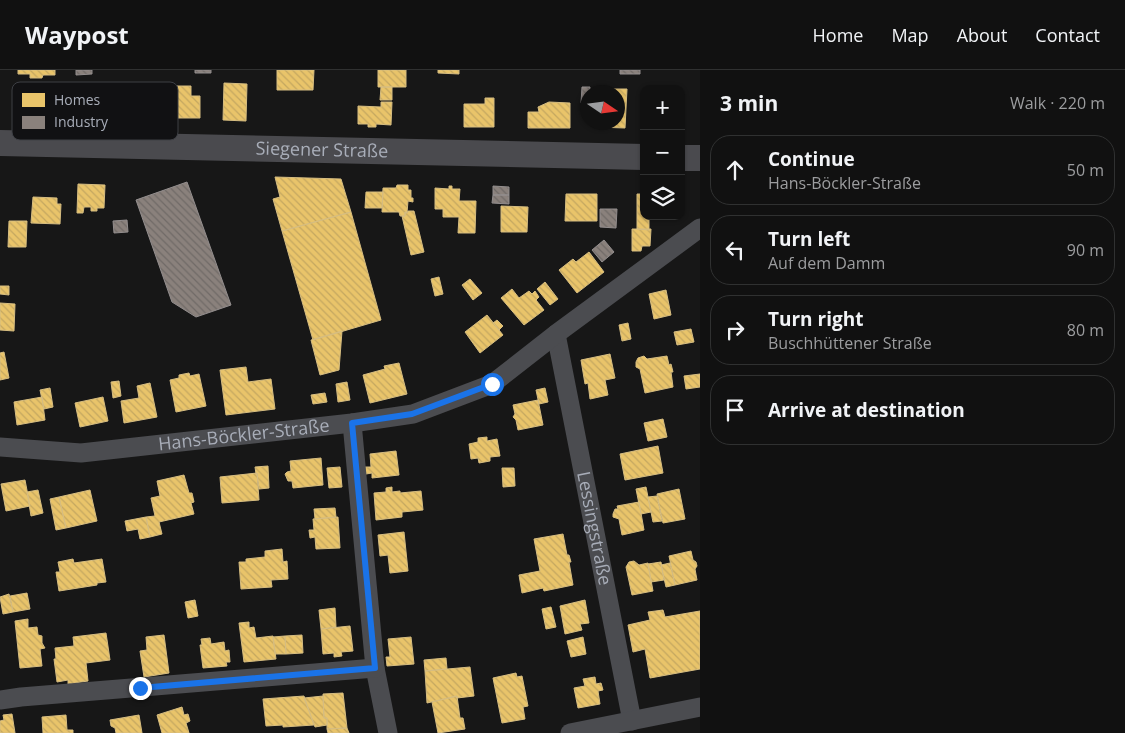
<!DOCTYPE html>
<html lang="en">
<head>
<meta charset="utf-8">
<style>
	body { margin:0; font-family:"Open Sans",sans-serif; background:#1e1f1f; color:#f1f3f6 }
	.controls { position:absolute; right:15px; top:15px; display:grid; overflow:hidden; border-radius:10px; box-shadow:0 1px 4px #0004 }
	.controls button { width:45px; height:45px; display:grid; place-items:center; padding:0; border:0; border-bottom:1px solid #303131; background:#111; color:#f1f3f6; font:25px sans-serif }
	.compass { position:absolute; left:580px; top:15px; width:45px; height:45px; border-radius:50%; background:#111; box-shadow:0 1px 4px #0004; rotate:103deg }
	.stop { position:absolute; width:15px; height:15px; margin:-11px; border:4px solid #1a73e8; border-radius:50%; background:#fff }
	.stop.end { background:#1a73e8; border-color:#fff; box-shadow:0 1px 5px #0008 }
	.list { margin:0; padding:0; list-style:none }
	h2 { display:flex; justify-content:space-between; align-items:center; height:65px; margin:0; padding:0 20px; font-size:21px }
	h2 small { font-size:16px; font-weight:400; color:#9c9d9f }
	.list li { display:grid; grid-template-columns:32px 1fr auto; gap:15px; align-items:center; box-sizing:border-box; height:70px; margin:0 10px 10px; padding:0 10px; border:1px solid #303131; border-radius:20px }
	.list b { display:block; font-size:19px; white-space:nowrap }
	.list p { margin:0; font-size:16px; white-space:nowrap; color:#9c9d9f }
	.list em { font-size:16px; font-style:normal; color:#9c9d9f }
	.icon { flex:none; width:28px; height:28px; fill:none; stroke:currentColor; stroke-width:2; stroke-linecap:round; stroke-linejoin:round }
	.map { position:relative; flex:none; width:700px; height:663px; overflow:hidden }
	header { display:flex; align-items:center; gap:30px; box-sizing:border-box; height:70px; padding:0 25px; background:#111; border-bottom:1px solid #303131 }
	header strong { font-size:24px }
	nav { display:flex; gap:28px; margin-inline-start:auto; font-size:18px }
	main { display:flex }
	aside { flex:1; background:#111 }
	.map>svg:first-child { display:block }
	.homes { fill:url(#homes-back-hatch); stroke:#d6bd81 }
	.industry { fill:url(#industry-back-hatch); stroke:#938e8e }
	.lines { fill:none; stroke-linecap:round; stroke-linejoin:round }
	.minor { stroke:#4b4c50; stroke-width:19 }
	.secondary { stroke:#4a4a4e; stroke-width:26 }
	.route { stroke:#1a73e8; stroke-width:6 }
	.labels { text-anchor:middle; stroke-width:5; stroke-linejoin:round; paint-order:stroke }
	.street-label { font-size:18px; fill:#a8adb8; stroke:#111113 }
	.key { fill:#111113; stroke:#3e4045; stroke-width:1 }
	.key-label { font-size:14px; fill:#a8adb8 }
</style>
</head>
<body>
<header>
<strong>Waypost</strong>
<nav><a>Home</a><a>Map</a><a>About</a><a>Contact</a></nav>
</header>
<main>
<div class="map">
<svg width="700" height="663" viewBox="0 0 700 663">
	<defs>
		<pattern id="homes-back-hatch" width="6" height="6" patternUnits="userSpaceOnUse" patternTransform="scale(1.25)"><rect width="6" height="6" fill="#e9c46a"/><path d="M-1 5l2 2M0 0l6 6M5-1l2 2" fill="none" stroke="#c4a760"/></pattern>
		<pattern id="industry-back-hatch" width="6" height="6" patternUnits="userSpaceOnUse" patternTransform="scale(1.25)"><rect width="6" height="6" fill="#8a817c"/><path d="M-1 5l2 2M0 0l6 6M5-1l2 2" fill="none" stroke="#706a67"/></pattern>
	</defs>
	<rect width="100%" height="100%" fill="#171717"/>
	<path class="homes" d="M18,0H55V5H43L42,8H30V4H18Z
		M277,0H314L313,20H277Z
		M378,0H406V17H378Z
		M438,0H459V4L438,3Z
		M224,13L247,14L246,51L223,50Z
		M174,16H191V26H200V48H174Z
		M381,17H392V30H380Z
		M610,19H627L625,58L597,57V52H618V22H610Z
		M485,28H494V57H464V34H485Z
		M381,32H392L391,55L376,54V57H368V54H358V36L381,37Z
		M549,32L570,33V58H528V42H539L538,37Z
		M275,107L341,109L351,142L282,161L273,129L280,127Z
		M78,114L105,115L104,138H97V141H91V137H84L83,143H77Z
		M397,115H408V120H411V128H413V132L408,131L407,143L405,142V146H400L399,142H382L383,118H396Z
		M449,116H452V119H460L459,131H476L475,163H458L459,147H443V139H435V118L449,119Z
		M366,122H383L382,138H365Z
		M566,124H597V151H565Z
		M637,124H644V146H649V160L637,159Z
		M33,127L57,128V134H61L60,154L31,153Z
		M501,136L528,137L527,162H501Z
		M408,141H414L424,182L411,185L402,146H405V142L407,143Z
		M351,142L381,250L313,270L282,161Z
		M9,151H27L26,177H8Z
		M632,159H651L650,176H642L641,181H632Z
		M589,182L604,202L577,223L559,200L573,189L576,192Z
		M439,207L443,224L435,226L431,209Z
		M470,209L482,223L473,230L462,215Z
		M545,212L558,229L550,235L537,219Z
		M0,216H9V225L0,224Z
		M512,219L519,228L529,221L532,224L535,221L539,227L536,230L544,240L524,255L501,228Z
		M666,220L671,245L654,249L649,224Z
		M0,233L15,234L14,261L0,260Z
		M487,245L503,265L480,283L465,262Z
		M497,250L503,256L499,260L493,253Z
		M628,253L631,269L622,271L619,255Z
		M691,259L694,272L677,275L674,262Z
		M342,261L339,300L320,305L311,270Z
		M4,282L9,308L0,310V283Z
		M610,284L615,308L605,310L608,325L590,329L588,313L585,314L581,290Z
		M644,286L647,289L667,286L669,295L671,294L673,302H671L673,317L645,323L640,299L636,297V292L638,288Z
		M399,293L407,324L370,333L363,305L385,299L384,296Z
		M246,297L248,312L271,309L275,339L226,345L220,300Z
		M189,303L190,306L199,304L206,336L176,342L170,310L179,308V305Z
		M700,304V317L686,319L684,306Z
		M119,311L121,326L113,328L111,312Z
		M347,312L350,330L338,332L336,314Z
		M150,313L157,347L124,353L121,331L139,328L137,316Z
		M50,318L53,337L44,339L40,320Z
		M545,318L548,332L539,334L536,320Z
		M325,323L327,332L313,334L311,325Z
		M42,327L45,350L17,355L14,332Z
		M103,327L108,351L80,357L75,333Z
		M538,330L543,355L518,360L516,350L513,347L515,344L513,335Z
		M663,349L667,367L648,371L644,353Z
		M487,367V371L497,369L500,386L490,387V391L479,393L478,388L471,389L469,374L478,372V368Z
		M658,376L663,403L625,410L620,384Z
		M396,381L399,405L372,408V403L366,404L365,397H371L370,384Z
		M321,388L323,415L293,418L292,411H288L285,404L287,402L291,401L290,391Z
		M268,396L269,418L259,419L257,403L256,404L255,397Z
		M340,397L342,417L329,418L327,398Z
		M502,398H514L515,416L503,417Z
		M257,403L259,430L222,433L220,407Z
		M184,405L189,423H192L194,432L191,433L194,444L159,452L162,464L150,467L146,447L155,446L151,428L160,426L157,411Z
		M25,410L30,436L6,441L1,414Z
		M392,417V422L400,421V423L421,421L423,440L402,442V447L376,450L374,423L386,422V418Z
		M646,417L651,442L641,444L636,419Z
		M679,419L685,449L663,453L657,424Z
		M38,420L43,443L31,446L27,422Z
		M90,420L97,451L66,458L59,427Z
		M657,426L662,451L653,452L648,427Z
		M59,427L66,458L56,460L50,429Z
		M639,432L644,460L622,465L619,449L613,447V444L615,439H618L617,436Z
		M335,438L336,447L315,449L314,439Z
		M146,447L150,467L140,469L138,459L127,461L125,451Z
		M338,447L340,478L316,479L315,467L310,468L309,460H314L313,449Z
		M404,462L408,501L390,503L388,485L380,486L378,465Z
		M563,464L567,485H569L571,492H569L573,515L544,521L543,518L522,523L519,505L540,501L534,469Z
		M282,479L283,492L287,491L288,509L271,510L272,517L241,519L239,492H246V489L265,487V481Z
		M691,481L693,490L696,492L697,496L695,499L697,510L675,515L669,486Z
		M73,489L74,493L102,489L106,512L97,513V515L59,521L56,502H60L58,492Z
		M634,491L639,495L648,493L653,521L632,525L626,497L629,492Z
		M661,492L664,510L651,512L648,494Z
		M670,493L675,515L666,517L661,495Z
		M27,523L30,539L13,542L10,526Z
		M9,524L13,542L3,544L0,527Z
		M195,530L198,546L188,548L185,532Z
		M585,530L589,553L580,554L582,560L565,564L560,536Z
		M551,537L556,557L546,559L542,539Z
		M335,538L336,557L321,559L319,540Z
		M663,540L665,547L700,541V599L650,608L645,579L633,582L628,555L650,550L648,542Z
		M28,549V558L37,557L38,565L42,566V573L45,578L40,579L42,596L20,598L15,551Z
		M249,552V558L254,557L256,568L273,566L276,589L244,592L239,553Z
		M350,556L353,581L341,582L342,586L334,587V583L323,584L321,559Z
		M106,563L110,590L86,593L88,611L68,614V610L57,612L54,589H56L55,578L74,576L73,567Z
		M164,565L169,603L144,607L140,581L147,580L146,567Z
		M302,565L303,583L286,584L285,566Z
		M285,566L286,584H275L273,567Z
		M411,567L414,594L387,596L386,587H390L388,569Z
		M583,567L586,584L571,587L567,571Z
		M210,568L211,574L224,572L225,581L229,580L230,592H226L227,596L203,598L200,575H202L201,569Z
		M446,588L447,599L425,601L424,590Z
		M470,597L474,626L457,628V626L427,633L425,601Z
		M516,603L517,607L522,606L528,636L523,637L525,649L502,653L493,608Z
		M595,607L596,614L601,613L603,620L598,621L600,634L578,638L574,618L585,616L583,609Z
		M343,623L347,658L327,659V648H324L323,624Z
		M304,626L314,655L283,657V655L266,656L263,629Z
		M323,626L324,648H327V655L315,657L304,628Z
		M457,626L460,648H463L465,659L438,663L432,632Z
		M182,637L184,645L188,644L190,651L186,653L189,663H162L157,645Z
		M12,644L15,663H0V651L4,650L3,645Z
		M66,645L67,660H73V663H43L42,647Z
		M139,645L142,663H116L115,658L111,656L110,650Z
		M347,658L349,663H328L327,659Z"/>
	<path class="industry" d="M76,0H92V4L76,5Z
		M195,0H211V3H195Z
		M620,0H640V4H620Z
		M582,17H590V22H588V33H581Z
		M187,112L231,235L196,247L172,232L136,130Z
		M493,116L509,117V125H493Z
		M493,125H509V134L492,133Z
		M600,139H617L616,158L600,157Z
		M127,150L128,162L114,163L113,151Z
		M604,170L614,182L602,192L592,180Z"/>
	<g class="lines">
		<g class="minor">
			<path id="s1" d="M556,264L632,651"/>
			<path d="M352,353L375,598L388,663"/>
			<path id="s2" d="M0,377L81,383L352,353L413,344L492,314L556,264L700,158"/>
			<path d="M0,630L21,627L375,598"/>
			<path d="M570,663L700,637"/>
		</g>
		<g class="secondary">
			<path id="s3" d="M0,73L644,87"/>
			<path d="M681,88H700"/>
		</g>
	</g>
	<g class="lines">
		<path class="route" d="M140,618L375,598L352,353L412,344L492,314"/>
	</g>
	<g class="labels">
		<g class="street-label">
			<text dy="6" stroke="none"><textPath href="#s3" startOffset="322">Siegener Straße</textPath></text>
			<text dy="6" stroke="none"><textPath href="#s2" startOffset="245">Hans-Böckler-Straße</textPath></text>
			<text dy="6" stroke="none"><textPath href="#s1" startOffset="198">Lessingstraße</textPath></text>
		</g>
	</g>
	<rect x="12" y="12" width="166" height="58" rx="8" class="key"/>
	<rect x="22" y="23" width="23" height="14" fill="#e9c46a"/>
	<rect x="22" y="46" width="23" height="13" fill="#8a817c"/>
	<g class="key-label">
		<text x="54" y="35">Homes</text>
		<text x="54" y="57">Industry</text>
	</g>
</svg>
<div class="controls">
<button>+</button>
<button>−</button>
<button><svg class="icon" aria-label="layers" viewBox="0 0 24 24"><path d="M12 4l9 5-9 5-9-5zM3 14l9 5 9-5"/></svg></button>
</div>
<svg class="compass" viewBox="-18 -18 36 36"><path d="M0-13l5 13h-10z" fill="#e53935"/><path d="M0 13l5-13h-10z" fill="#9c9d9f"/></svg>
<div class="stop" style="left:492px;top:314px"></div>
<div class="stop end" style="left:140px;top:618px"></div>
</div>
<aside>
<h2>3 min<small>Walk · 220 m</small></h2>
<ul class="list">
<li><svg class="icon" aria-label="ahead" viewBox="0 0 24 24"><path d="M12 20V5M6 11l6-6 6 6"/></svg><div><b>Continue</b><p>Hans-Böckler-Straße</p></div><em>50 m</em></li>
<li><svg class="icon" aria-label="left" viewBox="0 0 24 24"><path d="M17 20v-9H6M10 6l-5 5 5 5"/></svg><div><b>Turn left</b><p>Auf dem Damm</p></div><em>90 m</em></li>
<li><svg class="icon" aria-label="right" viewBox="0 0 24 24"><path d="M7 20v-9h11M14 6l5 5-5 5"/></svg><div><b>Turn right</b><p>Buschhüttener Straße</p></div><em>80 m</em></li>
<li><svg class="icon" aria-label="arrive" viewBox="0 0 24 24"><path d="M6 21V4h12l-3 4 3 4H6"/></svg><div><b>Arrive at destination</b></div></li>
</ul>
</aside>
</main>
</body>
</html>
